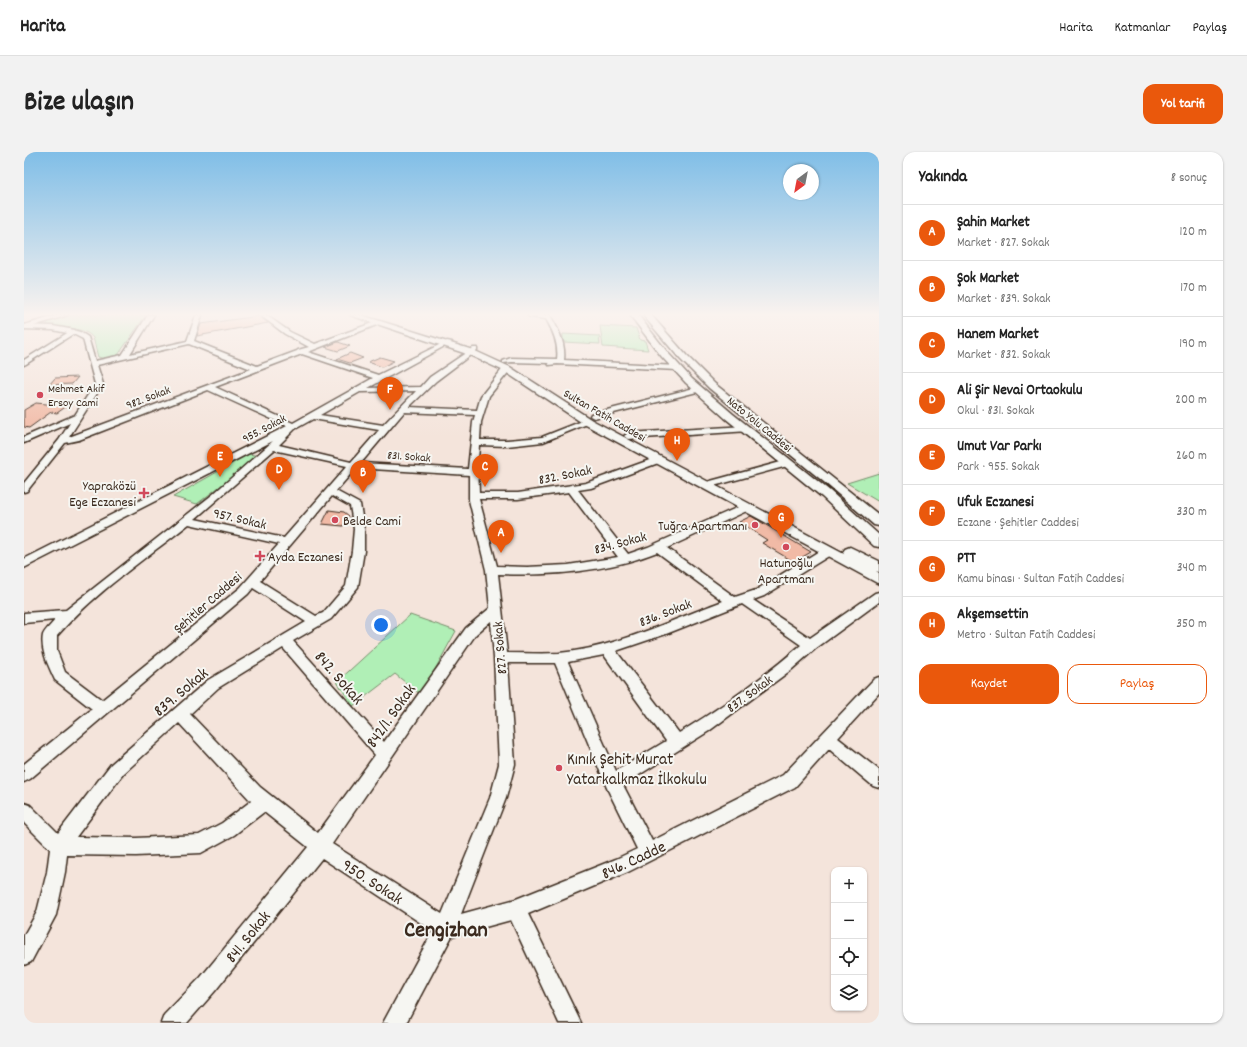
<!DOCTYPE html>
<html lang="tr">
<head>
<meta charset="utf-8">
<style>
	body { margin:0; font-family:Dekko,sans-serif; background:#f2f2f2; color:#222 }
	.controls { position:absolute; right:12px; bottom:12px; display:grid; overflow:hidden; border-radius:8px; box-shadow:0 1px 3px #0004 }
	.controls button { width:36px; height:36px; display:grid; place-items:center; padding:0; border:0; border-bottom:1px solid #e0e0e0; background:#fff; color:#222; font:20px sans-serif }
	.compass { position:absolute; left:759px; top:12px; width:36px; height:36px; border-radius:50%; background:#fff; box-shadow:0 1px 3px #0004; rotate:212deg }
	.you { position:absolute; left:357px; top:473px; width:14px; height:14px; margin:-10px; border:3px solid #fff; border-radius:50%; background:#1a73e8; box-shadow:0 0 0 6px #1a73e833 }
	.badge { display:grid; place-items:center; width:26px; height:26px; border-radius:50%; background:#ea580c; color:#fff; font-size:13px; font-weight:700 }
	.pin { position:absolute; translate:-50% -33px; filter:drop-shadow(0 1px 2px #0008) }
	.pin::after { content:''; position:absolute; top:21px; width:14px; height:12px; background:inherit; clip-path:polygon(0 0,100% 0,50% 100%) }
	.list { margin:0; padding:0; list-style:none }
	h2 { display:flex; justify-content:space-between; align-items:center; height:52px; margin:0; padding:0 16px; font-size:17px }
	h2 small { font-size:13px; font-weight:400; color:#767676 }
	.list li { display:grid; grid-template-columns:26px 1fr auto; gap:12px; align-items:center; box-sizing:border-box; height:56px; padding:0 16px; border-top:1px solid #e0e0e0 }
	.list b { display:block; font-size:15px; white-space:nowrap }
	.list p { margin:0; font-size:13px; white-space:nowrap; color:#767676 }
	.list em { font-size:13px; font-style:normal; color:#767676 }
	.actions { display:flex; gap:8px; padding:12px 16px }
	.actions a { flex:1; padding:9px 0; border:1px solid #ea580c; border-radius:12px; text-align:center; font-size:14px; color:#ea580c }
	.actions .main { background:#ea580c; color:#fff }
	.icon { flex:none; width:22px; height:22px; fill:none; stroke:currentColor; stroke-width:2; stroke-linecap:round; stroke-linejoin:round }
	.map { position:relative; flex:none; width:855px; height:871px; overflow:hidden; border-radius:12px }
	header { display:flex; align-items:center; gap:24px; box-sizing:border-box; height:56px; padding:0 20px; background:#fff; border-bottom:1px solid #e0e0e0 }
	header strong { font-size:19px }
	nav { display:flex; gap:22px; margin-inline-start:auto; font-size:14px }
	.intro { display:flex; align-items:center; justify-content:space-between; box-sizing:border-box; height:96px; padding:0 24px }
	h1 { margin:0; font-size:28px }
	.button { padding:10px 18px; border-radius:12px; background:#ea580c; color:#fff; font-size:14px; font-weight:700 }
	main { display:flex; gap:24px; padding:0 24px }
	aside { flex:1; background:#fff; border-radius:12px; box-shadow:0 1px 3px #0004 }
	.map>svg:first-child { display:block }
	.green { fill:#b0efb6; stroke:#768c6a }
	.building { fill:#f1baa6; stroke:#3b2a1e }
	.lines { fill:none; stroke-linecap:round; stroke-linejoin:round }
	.minor-casing { stroke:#3b2a1e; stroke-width:3 }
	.major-casing { stroke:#3b2a1e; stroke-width:3 }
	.minor { fill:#f6f6f2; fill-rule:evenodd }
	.major { fill:#f6f6f2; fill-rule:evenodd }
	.poi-dot { fill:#d1495b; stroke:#f6f6f2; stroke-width:1.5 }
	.labels { text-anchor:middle; stroke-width:4; stroke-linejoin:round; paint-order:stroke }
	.far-poi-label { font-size:12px; fill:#3b2a1e; stroke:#f6f6f2; text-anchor:start }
	.far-street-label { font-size:12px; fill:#3b2a1e; stroke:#f6f6f2 }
	.street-label { font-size:14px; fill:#3b2a1e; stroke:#f6f6f2 }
	.poi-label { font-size:14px; fill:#3b2a1e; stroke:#f6f6f2; text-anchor:end }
	.near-street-label { font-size:17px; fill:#3b2a1e; stroke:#f6f6f2 }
	.near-poi-label { font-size:17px; fill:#3b2a1e; stroke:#f6f6f2; text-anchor:start }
	.near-district-label { font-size:22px; font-weight:bold; fill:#3b2a1e; stroke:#f6f6f2 }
</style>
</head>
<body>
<header>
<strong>Harita</strong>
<nav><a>Harita</a><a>Katmanlar</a><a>Paylaş</a></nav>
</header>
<div class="intro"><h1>Bize ulaşın</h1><a class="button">Yol tarifi</a></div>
<main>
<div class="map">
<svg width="855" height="871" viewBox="0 0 855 871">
	<rect width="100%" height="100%" fill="#f4e4db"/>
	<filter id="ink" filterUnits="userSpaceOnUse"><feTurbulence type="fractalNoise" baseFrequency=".025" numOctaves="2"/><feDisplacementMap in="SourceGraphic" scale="8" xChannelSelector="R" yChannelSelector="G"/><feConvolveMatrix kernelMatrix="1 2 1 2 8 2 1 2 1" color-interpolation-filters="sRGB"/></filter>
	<g filter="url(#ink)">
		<path class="green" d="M45,163H122L94,203L78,206L74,205C72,199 71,191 69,186C62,175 34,175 23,174L24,170Z
			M576,174L612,176L616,188L621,189L624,198L579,195Z
			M539,182L575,184L576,192L539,190Z
			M225,302L235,304L173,352L149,345Z
			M855,321V350L823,331Z
			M386,463L432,479L397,543L371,522L329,554L313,530Z"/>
		<path class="building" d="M235,164L244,171L173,184L177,172Z
			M314,190L326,194L314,199L301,195Z
			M326,201L339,206L326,211L313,207Z
			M356,205L370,209L358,215L344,210Z
			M54,225L48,232L25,233L31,226Z
			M12,251L43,254L33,261L27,260L5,276L0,275V258Z
			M305,358L320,360L325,364L319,374L298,372Z
			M727,364L787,400L770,410L738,391L743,388L715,370Z"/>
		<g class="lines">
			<defs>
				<path id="minor" d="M35,163H44L0,177V173Z
					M124,163H130L106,202L163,189L172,163H178L170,189L233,214L273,199L274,198L285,195L261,182L236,163H242L266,180L291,192L351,170H355V172L284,200L354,223L423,189L428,190L344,236L397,235L406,225L449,196H453V198L412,229L385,255L453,258L457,244L480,215H483L487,217L465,244L457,270L456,288H483L518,285L561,268L564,267L568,270L519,290L483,294L455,293L454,310L455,341H494L562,331L631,306H637L639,308L637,310L567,336L554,338L604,402L624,395L719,353H727L728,355L727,357L643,396L711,445L732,438L800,396H808L810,399L808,402L740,444L729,448L786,486L851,441L855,440V450L791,497L767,518L685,579L599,633L628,689L759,623L850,527L855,525V541L814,586L855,618V636L849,634L805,597L771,635L604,720L504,762L557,871H535L487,768L428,784L382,871H359L409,779L298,706L191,839L163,871H137L140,863L177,825L284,695L240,660L210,683L177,701L112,704L43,703L41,720L32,763L7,810L0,813V783L13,760L23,720L26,697L0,671V651L6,653L34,681L87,612L184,528L282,470L229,436L224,442L6,627L0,630V612L68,557L31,528C25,515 16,498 19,483C21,478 28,472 31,468L0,471V461L42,458L188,343L249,289L0,416V407L263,274L184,238L55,288L41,291L3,339L0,340V331L35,288L46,271L0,291V285L51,263L71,232L59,187L49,182L2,212L0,213V208L48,178L56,180L64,185L71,209L98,203ZM165,192L227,217L45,285L79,232L73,213ZM278,202L349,226L269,271L191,235ZM392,239L359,273L296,263L336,240ZM380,260L451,263L449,270L444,317L337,311ZM289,267L355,278L327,310L255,293L271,277ZM250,298L323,314L260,386L171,367ZM332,316L445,323V348L462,418L466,456L442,476L360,590L269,489L307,467L334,435L340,399V377L336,352L312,339ZM545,340L594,405L544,413L503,415L473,414L455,347H494ZM308,344L326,354L330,377L328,399L322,434L299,461L292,464L236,429ZM165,372L255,392L216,436L78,548L41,520L33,499V484C69,442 121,407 165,372ZM633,400L699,449C647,468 592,496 535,501C518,502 500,501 483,501L474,422C528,424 583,420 633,400ZM718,452L777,493C739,526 697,556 655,581L592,499L642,482ZM467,469L470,506L475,612L466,646L418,762L308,692L452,482ZM259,496L351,603L294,681L236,635L166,562L194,536ZM580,503L642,589L592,619L544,510ZM484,511H531L583,636L613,697L592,707L492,747L437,762L482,646L491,612ZM155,571L227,649L198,671L175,683L112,686L52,685L99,622Z
					M503,163H526C534,177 542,191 540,208L653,214L657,216L653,218L533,212L525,213L524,211L488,210L479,211V209L487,206L533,207C535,192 529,179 522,167L506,165Z
					M674,235L678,237L677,239L570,266L566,264L567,262Z
					M722,274L725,275L726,277L725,279L604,287L600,284L604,281Z
					M764,308L767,309L769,311L767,313L682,336L677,333L679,331Z"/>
				<path id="major" d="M326,163H337L449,198L486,215L568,268L820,402L819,400L821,397L826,395L855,409V420L852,419L855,421V432L560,272L480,219L443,202Z
					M606,163H614L644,201L668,227L709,262L806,339L855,383V395L850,394L798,345L701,266L662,231L638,205Z
					M619,163H627L662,203L691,232L855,363V374L850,373L800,330L685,236L656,207Z
					M0,173L29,174L51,178L52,180L48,182L29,178L0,177Z"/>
			</defs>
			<use href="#minor" class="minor-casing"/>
			<use href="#major" class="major-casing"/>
			<use href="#minor" class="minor"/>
			<use href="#major" class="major"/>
		</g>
	</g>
	<linearGradient id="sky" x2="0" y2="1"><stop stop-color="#80bee7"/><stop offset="0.57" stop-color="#faf3ef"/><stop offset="1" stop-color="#faf3ef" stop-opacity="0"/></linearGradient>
	<rect width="855" height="285" fill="url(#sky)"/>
	<g class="poi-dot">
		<circle cx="16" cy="243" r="4"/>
		<path d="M118 335h4v4h4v4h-4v4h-4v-4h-4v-4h4z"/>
		<circle cx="311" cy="368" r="4"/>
		<circle cx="731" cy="373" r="4"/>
		<circle cx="762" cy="395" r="4"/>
		<path d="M234 398h4v4h4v4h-4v4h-4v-4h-4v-4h4z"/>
		<circle cx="535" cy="616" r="4"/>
	</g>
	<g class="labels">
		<g class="far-poi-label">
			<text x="24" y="240">Mehmet Akif<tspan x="24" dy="14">Ersoy Cami</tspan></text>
		</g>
		<g class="far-street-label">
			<text transform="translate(124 245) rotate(-21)" y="4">982. Sokak</text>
			<text transform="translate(581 263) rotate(30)" y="4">Sultan Fatih Caddesi</text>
			<text transform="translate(736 272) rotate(39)" y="4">Nato Yolu Caddesi</text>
			<text transform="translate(240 276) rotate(-28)" y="4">955. Sokak</text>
			<text transform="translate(385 304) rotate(4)" y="4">831. Sokak</text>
		</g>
		<g class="street-label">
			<text transform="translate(541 322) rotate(-11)" y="5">832. Sokak</text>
			<text transform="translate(216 366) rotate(13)" y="5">957. Sokak</text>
			<text transform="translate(596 390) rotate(-15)" y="5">834. Sokak</text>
			<text transform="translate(183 450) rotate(-41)" y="5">Şehitler Caddesi</text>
			<text transform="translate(641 460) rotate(-21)" y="5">836. Sokak</text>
			<text transform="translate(475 496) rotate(-95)" y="5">827. Sokak</text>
			<text transform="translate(725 541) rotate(-36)" y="5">837. Sokak</text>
		</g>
		<g class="poi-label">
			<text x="112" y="338">Yapraközü<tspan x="112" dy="16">Ege Eczanesi</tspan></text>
			<text x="319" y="373" text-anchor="start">Belde Cami</text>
			<text x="723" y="378">Tuğra Apartmanı</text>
			<text x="244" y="409" text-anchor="start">Ayda Eczanesi</text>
			<text x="762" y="415" text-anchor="middle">Hatunoğlu<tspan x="762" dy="16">Apartmanı</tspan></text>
		</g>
		<g class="near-street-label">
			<text transform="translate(316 525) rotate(49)" y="6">842. Sokak</text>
			<text transform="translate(156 539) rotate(-40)" y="6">839. Sokak</text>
			<text transform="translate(366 563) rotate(-55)" y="6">842/1. Sokak</text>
			<text transform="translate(609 707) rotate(-25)" y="6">846. Cadde</text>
			<text transform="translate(349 729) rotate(33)" y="6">950. Sokak</text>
			<text transform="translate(223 784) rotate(-51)" y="6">841. Sokak</text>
		</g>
		<g class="near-poi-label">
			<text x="543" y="612">Kınık Şehit Murat<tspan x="543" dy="20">Yatarkalkmaz İlkokulu</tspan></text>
		</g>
		<g class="near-district-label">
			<text x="422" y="784">Cengizhan</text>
		</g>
	</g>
</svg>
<div class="controls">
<button>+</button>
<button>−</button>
<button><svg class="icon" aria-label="locate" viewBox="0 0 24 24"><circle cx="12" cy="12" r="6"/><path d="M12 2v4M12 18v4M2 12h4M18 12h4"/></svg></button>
<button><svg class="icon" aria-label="layers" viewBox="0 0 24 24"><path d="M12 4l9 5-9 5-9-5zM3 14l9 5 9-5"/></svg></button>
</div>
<svg class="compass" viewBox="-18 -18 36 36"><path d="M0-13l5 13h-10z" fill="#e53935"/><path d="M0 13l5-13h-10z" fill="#767676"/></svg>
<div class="you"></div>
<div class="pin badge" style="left:477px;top:401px">A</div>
<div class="pin badge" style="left:339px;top:341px">B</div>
<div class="pin badge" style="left:461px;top:335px">C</div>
<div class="pin badge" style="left:255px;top:338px">D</div>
<div class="pin badge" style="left:196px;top:325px">E</div>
<div class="pin badge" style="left:366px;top:258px">F</div>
<div class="pin badge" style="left:757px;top:386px">G</div>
<div class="pin badge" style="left:653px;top:309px">H</div>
</div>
<aside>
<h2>Yakında<small>8 sonuç</small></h2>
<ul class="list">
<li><span class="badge">A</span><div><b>Şahin Market</b><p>Market · 827. Sokak</p></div><em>120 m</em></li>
<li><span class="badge">B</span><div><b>Şok Market</b><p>Market · 839. Sokak</p></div><em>170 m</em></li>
<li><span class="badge">C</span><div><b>Hanem Market</b><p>Market · 832. Sokak</p></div><em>190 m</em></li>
<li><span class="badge">D</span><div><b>Ali Şir Nevai Ortaokulu</b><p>Okul · 831. Sokak</p></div><em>200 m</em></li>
<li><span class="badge">E</span><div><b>Umut Var Parkı</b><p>Park · 955. Sokak</p></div><em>260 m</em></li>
<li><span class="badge">F</span><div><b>Ufuk Eczanesi</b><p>Eczane · Şehitler Caddesi</p></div><em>330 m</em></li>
<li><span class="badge">G</span><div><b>PTT</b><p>Kamu binası · Sultan Fatih Caddesi</p></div><em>340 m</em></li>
<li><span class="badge">H</span><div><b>Akşemsettin</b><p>Metro · Sultan Fatih Caddesi</p></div><em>350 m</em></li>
</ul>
<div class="actions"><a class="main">Kaydet</a><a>Paylaş</a></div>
</aside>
</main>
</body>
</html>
